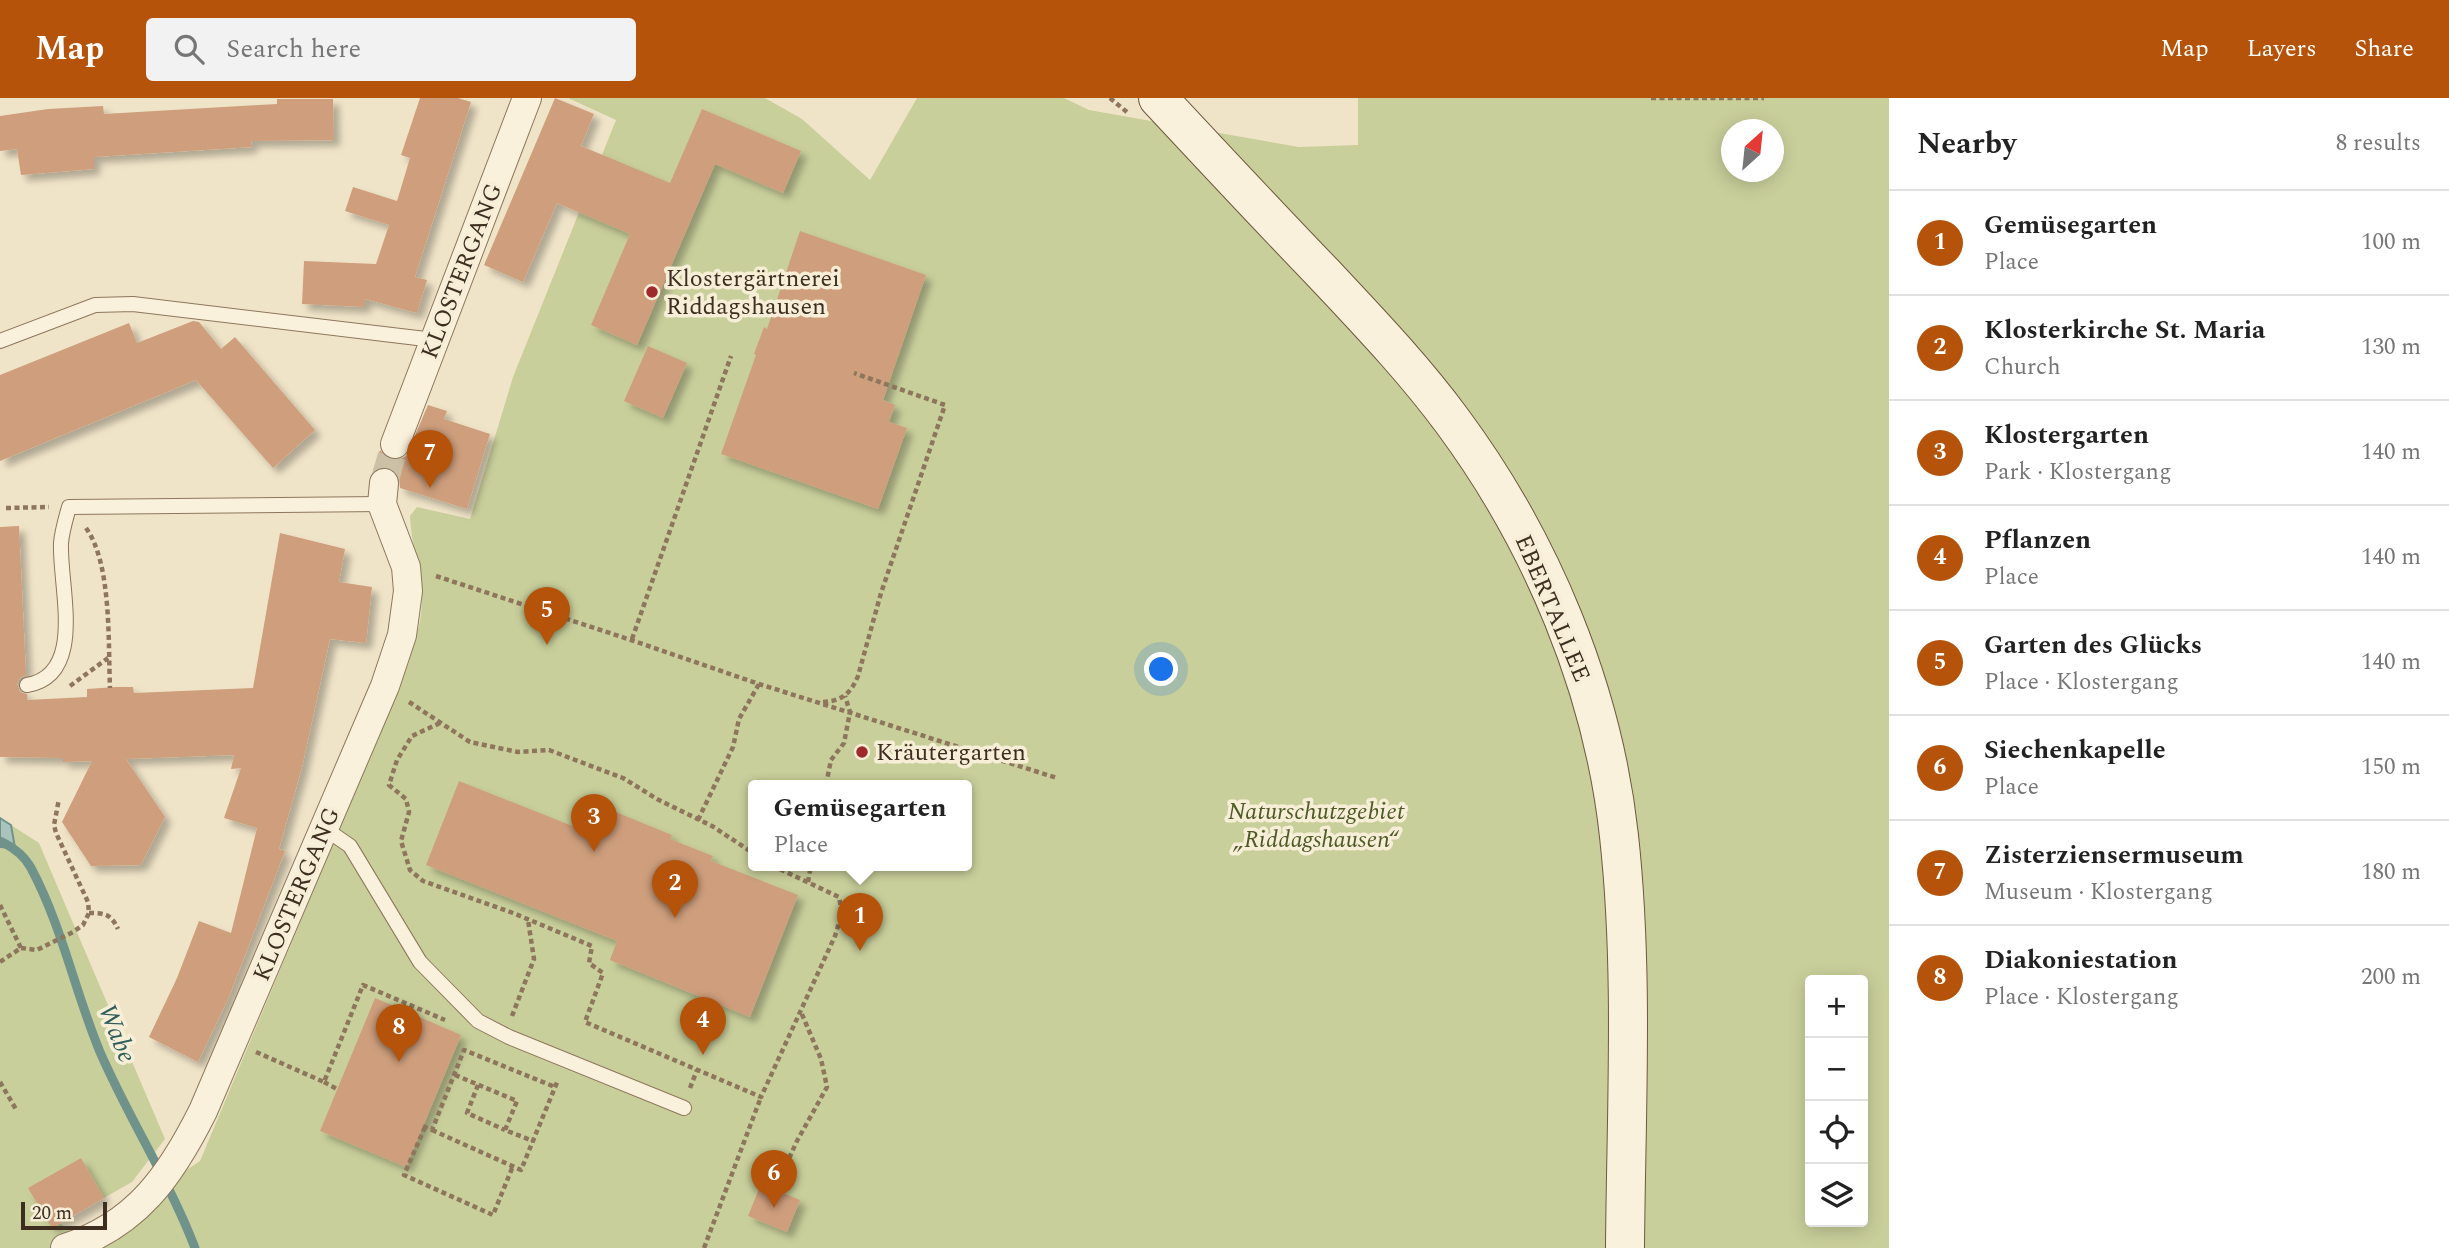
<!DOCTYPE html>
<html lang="en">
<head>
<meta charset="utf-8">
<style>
	body { margin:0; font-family:Spectral,serif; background:#f2f2f2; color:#222 }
	.controls { position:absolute; right:21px; bottom:21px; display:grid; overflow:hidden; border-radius:7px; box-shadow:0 4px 18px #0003 }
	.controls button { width:63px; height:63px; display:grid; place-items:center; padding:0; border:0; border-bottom:2px solid #e0e0e0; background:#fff; color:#222; font:35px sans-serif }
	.compass { position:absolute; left:1721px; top:21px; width:63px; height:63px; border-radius:50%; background:#fff; box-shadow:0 4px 18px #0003; rotate:27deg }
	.scale { position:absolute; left:21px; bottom:18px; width:86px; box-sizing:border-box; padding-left:7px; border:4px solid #3d2e20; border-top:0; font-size:19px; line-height:24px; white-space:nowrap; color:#3d2e20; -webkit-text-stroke:5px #f7eed8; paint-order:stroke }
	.you { position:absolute; left:1162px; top:572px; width:24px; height:24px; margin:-18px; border:5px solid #fff; border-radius:50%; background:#1a73e8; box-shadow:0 0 0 10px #1a73e833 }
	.badge { display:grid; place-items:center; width:46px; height:46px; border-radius:50%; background:#b45309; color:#fff; font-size:23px; font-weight:700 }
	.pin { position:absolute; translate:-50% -58px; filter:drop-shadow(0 2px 4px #0008) }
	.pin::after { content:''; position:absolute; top:37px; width:24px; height:21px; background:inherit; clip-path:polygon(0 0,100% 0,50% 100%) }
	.popup { position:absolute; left:748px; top:682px; width:224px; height:91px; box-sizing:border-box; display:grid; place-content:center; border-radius:7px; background:#fff; filter:drop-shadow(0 2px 5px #0005); font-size:23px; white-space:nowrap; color:#767676 }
	.popup b { font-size:26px; color:#222 }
	.popup::after { content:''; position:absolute; left:50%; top:100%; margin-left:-14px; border:14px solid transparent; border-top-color:#fff }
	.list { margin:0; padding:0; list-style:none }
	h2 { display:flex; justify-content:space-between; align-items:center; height:91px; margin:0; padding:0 28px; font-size:30px }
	h2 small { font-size:23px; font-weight:400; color:#767676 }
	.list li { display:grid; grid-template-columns:46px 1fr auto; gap:21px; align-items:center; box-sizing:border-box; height:105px; padding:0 28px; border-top:2px solid #e0e0e0 }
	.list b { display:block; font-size:26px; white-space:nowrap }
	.list p { margin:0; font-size:23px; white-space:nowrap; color:#767676 }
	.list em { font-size:23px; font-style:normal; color:#767676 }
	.icon { flex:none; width:38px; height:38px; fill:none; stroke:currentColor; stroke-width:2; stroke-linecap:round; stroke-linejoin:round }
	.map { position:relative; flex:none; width:1889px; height:1150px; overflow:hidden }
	header { display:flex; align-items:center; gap:42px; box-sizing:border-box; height:98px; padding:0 35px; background:#b45309; color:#fff }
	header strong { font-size:33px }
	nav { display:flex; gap:38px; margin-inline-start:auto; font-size:24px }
	.search { width:490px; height:63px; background:#f2f2f2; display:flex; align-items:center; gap:18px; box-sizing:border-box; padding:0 24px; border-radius:7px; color:#767676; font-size:26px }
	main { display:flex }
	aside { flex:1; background:#fff }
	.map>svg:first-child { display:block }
	.green { fill:#c9cf9b; fill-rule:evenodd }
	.water { fill:#a9c4bc; stroke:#6f938a; stroke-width:2 }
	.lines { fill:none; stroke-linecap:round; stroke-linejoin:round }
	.stream { stroke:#6f938a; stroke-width:9 }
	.building { fill:#cf9f7d; filter:url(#shadow) }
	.street-tunnel { stroke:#ccc0a6; stroke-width:28; stroke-dasharray:28 14; stroke-linecap:butt }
	.lane-casing { stroke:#8d765c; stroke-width:16 }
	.street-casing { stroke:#8d765c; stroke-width:30 }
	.secondary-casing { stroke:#6f573f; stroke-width:40 }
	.path { stroke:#8d765c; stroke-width:4.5; stroke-dasharray:5 3.5; stroke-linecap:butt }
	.lane { stroke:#faf1dc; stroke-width:14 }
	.street { stroke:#faf1dc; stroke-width:28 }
	.secondary { stroke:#faf1dc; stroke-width:38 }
	.poi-dot { fill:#9e2a2b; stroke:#f7eed8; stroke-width:2.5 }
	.labels { text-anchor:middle; stroke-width:7; stroke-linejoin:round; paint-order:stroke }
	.street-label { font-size:24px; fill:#3d2e20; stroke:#f7eed8 }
	.poi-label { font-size:24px; fill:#3d2e20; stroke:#f7eed8; text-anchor:start }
	.park-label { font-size:24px; font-style:italic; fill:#4d5a26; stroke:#f7eed8 }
	.water-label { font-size:26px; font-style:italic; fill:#2f5d5a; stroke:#f7eed8 }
</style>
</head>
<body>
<header>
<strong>Map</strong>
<div class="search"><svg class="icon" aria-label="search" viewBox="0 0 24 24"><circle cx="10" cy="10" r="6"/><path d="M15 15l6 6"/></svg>Search here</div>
<nav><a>Map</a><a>Layers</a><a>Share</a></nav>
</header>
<main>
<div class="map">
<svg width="1889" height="1150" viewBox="0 0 1889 1150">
	<defs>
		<filter id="shadow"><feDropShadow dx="6" dy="6" stdDeviation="3.5" flood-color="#0004"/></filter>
	</defs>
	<rect width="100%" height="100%" fill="#f0e4c8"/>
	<path class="green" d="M568,0H765L802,21L870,82L917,0H1064L1089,12L1299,49L1358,47V0H1889V1150H0V720L39,745L165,1041L132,1084L60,1125L72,1135L88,1138L200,1063L409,564C413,548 419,532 421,516C425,483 411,451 410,418L417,409L470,421L513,279L616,22ZM1731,32H1773V74H1731ZM753,687H967V767H753ZM1810,882H1863V1124H1810Z"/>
	<path class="water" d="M0,720L11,727L15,750L0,749Z"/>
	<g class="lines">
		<path class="stream" d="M0,743C13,749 24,757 31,770C62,828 75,894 100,954C129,1021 169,1082 195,1150"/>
	</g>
	<path class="building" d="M420,0H458L471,4L415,179L427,182L417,215L365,201V209L302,206L304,163L376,166L389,127L345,113L353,89L397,103L410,60L401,57Z
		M555,0L594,16L581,48L670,85L702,11L801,53L783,95L715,66L637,247L591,227L630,136L557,105L523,184L484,167Z
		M277,1H333L334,42L251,43L252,49L94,59V71L21,77L17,51L0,53V18L48,11L103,8L104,16L277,6Z
		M800,133L926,177L883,302L895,307L889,324L907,330L878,411L721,356L756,257L754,256L764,229L767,231Z
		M193,223L199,224L221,251L235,239L315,332L273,370L196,282L0,363V277L129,225L137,245Z
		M648,248L687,265L663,320L624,303Z
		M428,307L447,313L444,321L490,336L467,411L400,390L399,379L393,371L385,368L373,373L380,352L390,362H398L406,358Z
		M19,428L26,577L20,580L17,586L20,594L27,596V602L87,599V591L116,589H133L134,595L253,590L280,435L345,451L339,484L372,489L366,545L330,541L302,669L279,751L285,753L229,899L198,964L149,939L177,880L199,823L231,835L257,730L224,720L241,670L231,671L234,657L126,661L165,719L141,767L91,768L62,724L92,663L63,664V660L0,659V429Z
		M459,683L590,735L601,708L672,737L670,741L713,758L711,763L798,797L750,919L610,862L617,843L426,767Z
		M375,900L461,937L406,1069L320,1033Z
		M81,1060L104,1100L52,1130L28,1090Z
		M761,1086L800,1102L787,1134L748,1118Z"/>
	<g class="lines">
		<path class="street-tunnel" d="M384,385L395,346"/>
		<defs>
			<path id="lane" d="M0,243L95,207L133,206L434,242
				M27,587C87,577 59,488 61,445C62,433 66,420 69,409L382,406
				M324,730L350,748L420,864L478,923L509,939L684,1010"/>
			<path id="street" d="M395,346L527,0
				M65,1150C137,1127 171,1077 203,1013L385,588L402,537L408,493L406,469L382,406L384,385"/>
			<path id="secondary" d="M1158,0C1213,59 1268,118 1324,176C1369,224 1414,271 1453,324C1541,443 1603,590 1619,738C1634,874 1626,1014 1625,1150"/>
		</defs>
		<use href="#lane" class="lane-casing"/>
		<use href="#street" class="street-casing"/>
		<use href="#secondary" class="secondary-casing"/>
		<path class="path" d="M1110,0L1128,15
			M1651,0H1764
			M6,410L49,409
			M86,430C112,466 108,545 110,590
			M436,478L631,542L759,586L1057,680
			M632,541L731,258
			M70,588L108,560
			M409,604L470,644L518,654L549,652L623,680L657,701L712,728L753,755
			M823,604C842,603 851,595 858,578L881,495L945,307L854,275
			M440,625L412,638L397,662L389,687L406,701L409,714L401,743L410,772L423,783L513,815L592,848L589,865L603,875L585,924L761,999L835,838L842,815L839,799L771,767
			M826,687L831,662L844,645L850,614L845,598
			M698,722L733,649L739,621L759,586
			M808,784L811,767
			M0,807L21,850L0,864
			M89,815C105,815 111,816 118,831
			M21,850L37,852L73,834L83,827L89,815L88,804L56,735L54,727L59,701
			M512,918L534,861L528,822
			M256,954L324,984L363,887L445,922
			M455,977L517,1003L505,1032L533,1043
			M0,984L17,1013
			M324,984L337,991
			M478,987L467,1015L505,1032
			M690,990L697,972
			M423,1028L432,1032L464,952L555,989
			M425,1029L404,1077L493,1117L513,1068
			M432,1032L521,1072L558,982
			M775,1091L797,1043L827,989L821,961L801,914
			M704,1150L761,999"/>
		<use href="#lane" class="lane"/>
		<use href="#street" class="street"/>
		<use href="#secondary" class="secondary"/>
	</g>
	<g class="poi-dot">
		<circle cx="652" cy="194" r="7"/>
		<circle cx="862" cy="654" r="7"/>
	</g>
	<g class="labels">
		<g class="street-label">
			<text transform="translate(461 173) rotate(-69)" y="8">KLOSTERGANG</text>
			<text transform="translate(1553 510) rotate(67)" y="8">EBERTALLEE</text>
			<text transform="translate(296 796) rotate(-67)" y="8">KLOSTERGANG</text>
		</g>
		<g class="poi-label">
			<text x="666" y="188">Klostergärtnerei<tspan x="666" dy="28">Riddagshausen</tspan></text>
			<text x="876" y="662">Kräutergarten</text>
		</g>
		<g class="park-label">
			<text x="1316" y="721">Naturschutzgebiet<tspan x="1316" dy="28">„Riddagshausen“</tspan></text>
		</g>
		<g class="water-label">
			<text transform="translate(118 935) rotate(68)" y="9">Wabe</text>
		</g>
	</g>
</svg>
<div class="controls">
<button>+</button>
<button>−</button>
<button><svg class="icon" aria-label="locate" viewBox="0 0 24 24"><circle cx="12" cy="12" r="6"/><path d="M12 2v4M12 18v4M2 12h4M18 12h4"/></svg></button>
<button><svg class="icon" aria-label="layers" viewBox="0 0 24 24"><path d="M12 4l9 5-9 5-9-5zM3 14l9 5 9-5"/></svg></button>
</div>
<svg class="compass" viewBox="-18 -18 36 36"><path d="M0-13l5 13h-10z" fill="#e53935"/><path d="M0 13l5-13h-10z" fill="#767676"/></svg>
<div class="scale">20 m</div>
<div class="you"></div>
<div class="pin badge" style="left:860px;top:853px">1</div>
<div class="popup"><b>Gemüsegarten</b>Place</div>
<div class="pin badge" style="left:675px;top:820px">2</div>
<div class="pin badge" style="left:594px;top:754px">3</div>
<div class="pin badge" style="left:703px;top:957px">4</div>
<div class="pin badge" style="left:547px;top:547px">5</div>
<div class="pin badge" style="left:774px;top:1110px">6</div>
<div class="pin badge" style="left:430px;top:390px">7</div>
<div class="pin badge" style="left:399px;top:964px">8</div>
</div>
<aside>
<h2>Nearby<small>8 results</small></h2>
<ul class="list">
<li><span class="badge">1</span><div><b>Gemüsegarten</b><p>Place</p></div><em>100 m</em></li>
<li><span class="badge">2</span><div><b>Klosterkirche St. Maria</b><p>Church</p></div><em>130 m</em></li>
<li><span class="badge">3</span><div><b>Klostergarten</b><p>Park · Klostergang</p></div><em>140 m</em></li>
<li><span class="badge">4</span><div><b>Pflanzen</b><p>Place</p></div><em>140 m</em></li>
<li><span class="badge">5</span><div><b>Garten des Glücks</b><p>Place · Klostergang</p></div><em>140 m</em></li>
<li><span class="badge">6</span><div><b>Siechenkapelle</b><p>Place</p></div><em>150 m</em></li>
<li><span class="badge">7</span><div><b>Zisterziensermuseum</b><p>Museum · Klostergang</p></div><em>180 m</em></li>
<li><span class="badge">8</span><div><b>Diakoniestation</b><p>Place · Klostergang</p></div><em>200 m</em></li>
</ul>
</aside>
</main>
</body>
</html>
